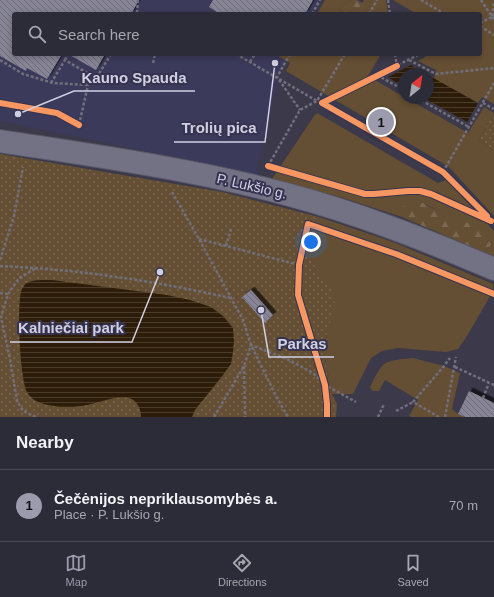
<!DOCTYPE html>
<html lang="en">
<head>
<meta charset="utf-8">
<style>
	body { margin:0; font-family:Arial,sans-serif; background:#383743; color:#f1f3f6 }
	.compass { position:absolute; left:398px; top:68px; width:36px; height:36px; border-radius:50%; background:#2c2b38; box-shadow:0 2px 6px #0003; rotate:30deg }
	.you { position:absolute; left:311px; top:242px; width:14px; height:14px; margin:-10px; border:3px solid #fff; border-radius:50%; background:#1a73e8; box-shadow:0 0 0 6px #1a73e833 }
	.badge { display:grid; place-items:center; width:26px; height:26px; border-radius:50%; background:#9c9aad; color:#111; font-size:13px; font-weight:700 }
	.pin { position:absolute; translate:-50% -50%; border:2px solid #fff; box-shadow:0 1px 4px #0006 }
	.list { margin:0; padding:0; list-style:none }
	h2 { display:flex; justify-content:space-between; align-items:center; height:52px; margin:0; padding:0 16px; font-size:17px }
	h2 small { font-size:13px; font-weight:400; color:#a6a7ae }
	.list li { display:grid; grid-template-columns:26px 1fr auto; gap:12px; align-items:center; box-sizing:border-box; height:72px; padding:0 16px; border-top:1px solid #484753 }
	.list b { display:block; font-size:15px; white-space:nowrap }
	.list p { margin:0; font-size:13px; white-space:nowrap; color:#a6a7ae }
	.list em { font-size:13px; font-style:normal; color:#a6a7ae }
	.icon { flex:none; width:22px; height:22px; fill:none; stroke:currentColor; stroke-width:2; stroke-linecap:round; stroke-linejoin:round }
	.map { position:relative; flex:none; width:494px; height:417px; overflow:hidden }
	.search { position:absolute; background:#2c2b38; box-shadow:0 2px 6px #0003; left:12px; right:12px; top:12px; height:44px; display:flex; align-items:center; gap:10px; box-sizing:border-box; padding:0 14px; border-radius:4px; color:#a6a7ae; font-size:15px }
	.sheet { height:124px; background:#2c2b38 }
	nav { display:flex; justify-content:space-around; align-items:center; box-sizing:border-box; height:56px; border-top:1px solid #484753; background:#2c2b38; font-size:11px; color:#a6a7ae }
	nav a { display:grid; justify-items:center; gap:2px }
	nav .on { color:#9c9aad }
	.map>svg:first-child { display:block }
	.built { fill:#3c3a5a }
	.grass { fill:#654f34 }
	.forest { fill:url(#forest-firs) }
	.park { fill:url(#park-dots) }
	.water { fill:url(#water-rules) }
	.building { fill:url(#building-back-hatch); filter:url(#shadow) }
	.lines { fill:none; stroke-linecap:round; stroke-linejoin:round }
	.major-casing { stroke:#585766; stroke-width:24 }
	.path { stroke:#716f7b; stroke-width:2.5; stroke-dasharray:3 2; stroke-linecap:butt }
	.major { stroke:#737184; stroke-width:22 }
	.cycleway-casing { stroke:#353350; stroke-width:8 }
	.cycleway { stroke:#f99763; stroke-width:6 }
	.labels { text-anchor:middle; stroke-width:4; stroke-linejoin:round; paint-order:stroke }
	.street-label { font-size:14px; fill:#d0cfe2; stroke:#353350 }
	.leader { fill:none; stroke:#d0cfe2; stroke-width:1.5 }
	.callout-dot { fill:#d0cfe2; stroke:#353350; stroke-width:1.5 }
	.callout-label { font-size:15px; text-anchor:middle; font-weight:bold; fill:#d0cfe2; stroke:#353350; stroke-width:4; stroke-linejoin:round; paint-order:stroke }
</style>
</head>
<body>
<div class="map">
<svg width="494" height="417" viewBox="0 0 494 417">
	<defs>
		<pattern id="forest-firs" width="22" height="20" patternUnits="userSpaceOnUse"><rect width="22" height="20" fill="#654f34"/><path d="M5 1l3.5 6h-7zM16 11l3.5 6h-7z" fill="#7a6751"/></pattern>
		<pattern id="park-dots" width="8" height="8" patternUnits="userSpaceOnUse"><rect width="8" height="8" fill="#654f34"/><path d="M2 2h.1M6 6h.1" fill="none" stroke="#7a6751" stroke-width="1.8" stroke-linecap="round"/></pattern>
		<pattern id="water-rules" width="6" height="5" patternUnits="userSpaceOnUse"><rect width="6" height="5" fill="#2d1c07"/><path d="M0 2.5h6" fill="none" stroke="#4a3c2b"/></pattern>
		<pattern id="building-back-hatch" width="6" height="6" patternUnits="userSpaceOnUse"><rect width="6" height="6" fill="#868495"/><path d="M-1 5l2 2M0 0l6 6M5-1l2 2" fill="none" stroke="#6d6c79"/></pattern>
		<filter id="shadow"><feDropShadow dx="3.5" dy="-3.5" stdDeviation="0" flood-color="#0009"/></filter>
	</defs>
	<rect width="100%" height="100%" fill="#3b394a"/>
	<path class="built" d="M0,0H320L312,14H14V54H290L277,77L276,86L259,158L257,175L131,148L0,121Z"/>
	<path class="grass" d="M325,0H351L338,9L347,14H317Z
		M372,0H386L388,14H364Z
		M393,0H494V104L482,97L478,103L434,79L436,70L418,61L430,54H480V14H417Z
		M275,54H381L368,76L404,97V98H406L468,133L484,107L494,113L478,140L494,150V216L449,167L286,71L290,63Z
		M317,113L438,183L446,180L494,231V256L484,252L492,244V239L420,201L402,208V217L340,197L272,179L314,116Z
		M319,217L393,242L493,284V291L467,336L458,349L446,352L398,348L382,351L371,358L353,394H332L323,348L328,330L308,257Z
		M413,358L444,366L460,373L452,409L458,414L465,417H412L409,416L418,400L385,380L379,391H373L370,388C372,382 378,370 383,365C389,359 405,359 413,358Z"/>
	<path class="forest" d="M351,0H357L362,3L364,0H372L364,14H347L338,9Z
		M409,200L420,201L430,207L482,229L492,239V244L484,252L402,217V208Z"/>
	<path class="park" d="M494,113V150L478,140Z
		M0,154L222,192L319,217L308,257L331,287L335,304L323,348L332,394L337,404L336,417H0Z"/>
	<path class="water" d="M411,65L426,74H404V87L388,77Z
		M428,75L478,103L467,122L424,98H428Z
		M52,280L167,295L190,300L211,307L223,316L233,328L234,341L233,352L231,364L223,375L195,410L192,417H141C141,409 137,400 129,398C116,395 99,403 87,405C73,408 45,408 33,399C32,398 28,394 27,392C20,380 16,302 22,289C22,289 25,285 25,284C32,279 43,280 52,280Z"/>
	<path class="building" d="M0,0H139L131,14H14V54H62L47,79L27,68L26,71L0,56Z
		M213,0H313L305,14H220L209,7Z
		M68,54H105L96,70Z
		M251,290L273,315L265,323L242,297Z
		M469,391L494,403V417H465L458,414Z"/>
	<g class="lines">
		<defs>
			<path id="major" d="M0,141C96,156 192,169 286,194C358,213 426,240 494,269"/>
		</defs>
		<use href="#major" class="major-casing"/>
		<path class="path" d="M388,0L390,14
			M421,0L445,14
			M481,0L494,20
			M137,13L138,0
			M137,13L146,14
			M312,14L320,0
			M369,14L377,0
			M492,16L494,3
			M480,23L494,16
			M480,26L494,35
			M236,54L317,101L345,54
			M290,54L277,77L300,110
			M395,54L397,66
			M0,60L23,74L53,83L88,85L94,82L111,54
			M65,60L68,54
			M409,60L436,74L494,68
			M250,62L255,54
			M153,63L155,54
			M377,75L404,90
			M51,83L65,60L96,78
			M417,98L469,127
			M322,103L420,54
			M483,103L494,109
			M79,125L88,85
			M268,166L300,110L317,101L443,172L494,224
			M443,172L494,83
			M172,192L199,239L243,320L251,345L277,398L288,417
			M199,239L299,265
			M226,246L231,229
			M0,260L14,216L23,167
			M0,266C39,268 78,271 116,277C155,282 193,290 231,298
			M35,269L19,278L8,294L1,317L10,359L17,401L23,411L36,417
			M0,293L8,294
			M244,366L245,417
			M455,367L494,385
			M483,398L489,383
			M396,411L413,402
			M214,417L244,366L251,345L287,359L313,373L325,385L356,402
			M378,417L384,404
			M439,417L413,402L444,366L450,358
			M445,417L456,357"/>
		<use href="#major" class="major"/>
		<defs>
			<path id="cycleway" d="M0,103L57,113L79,125
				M322,103L443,172L487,216
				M322,103L397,66
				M268,166L365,194H374L408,191H420L431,194L491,221
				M327,417V404L325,385L298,295L299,265L308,224L396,254L494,294"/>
		</defs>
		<use href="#cycleway" class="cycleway-casing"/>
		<use href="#cycleway" class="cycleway"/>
	</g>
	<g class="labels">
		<g class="street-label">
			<text transform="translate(252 186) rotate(13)" y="5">P. Lukšio g.</text>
		</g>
	</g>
	<path class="leader" d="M18 114L74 91H195M275 63L265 142H174M160 272L132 342H10M261 310L269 357H334"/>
	<g class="callout-dot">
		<circle cx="18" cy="114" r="4"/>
		<circle cx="275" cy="63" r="4"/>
		<circle cx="160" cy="272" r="4"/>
		<circle cx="261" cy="310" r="4"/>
	</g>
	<g class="callout-label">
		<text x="134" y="83">Kauno Spauda</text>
		<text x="219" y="133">Trolių pica</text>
		<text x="71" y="333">Kalniečiai park</text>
		<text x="302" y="349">Parkas</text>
	</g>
</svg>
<svg class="compass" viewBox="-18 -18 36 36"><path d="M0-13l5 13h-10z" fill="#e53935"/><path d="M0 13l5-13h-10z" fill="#a6a7ae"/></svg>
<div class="you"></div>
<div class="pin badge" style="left:381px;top:122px">1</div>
<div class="search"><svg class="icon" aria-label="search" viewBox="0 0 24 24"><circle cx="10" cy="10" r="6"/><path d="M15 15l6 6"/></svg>Search here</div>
</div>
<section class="sheet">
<h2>Nearby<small></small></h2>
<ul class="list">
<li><span class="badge">1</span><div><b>Čečėnijos nepriklausomybės a.</b><p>Place · P. Lukšio g.</p></div><em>70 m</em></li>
</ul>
</section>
<nav>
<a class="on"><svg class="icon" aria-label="map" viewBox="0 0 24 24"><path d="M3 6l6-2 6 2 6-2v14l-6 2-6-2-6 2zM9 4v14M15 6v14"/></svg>Map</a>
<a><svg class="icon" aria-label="directions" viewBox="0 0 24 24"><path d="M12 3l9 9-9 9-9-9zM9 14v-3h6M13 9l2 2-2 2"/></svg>Directions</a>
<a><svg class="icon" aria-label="saved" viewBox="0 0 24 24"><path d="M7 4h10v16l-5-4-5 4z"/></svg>Saved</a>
</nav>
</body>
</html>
